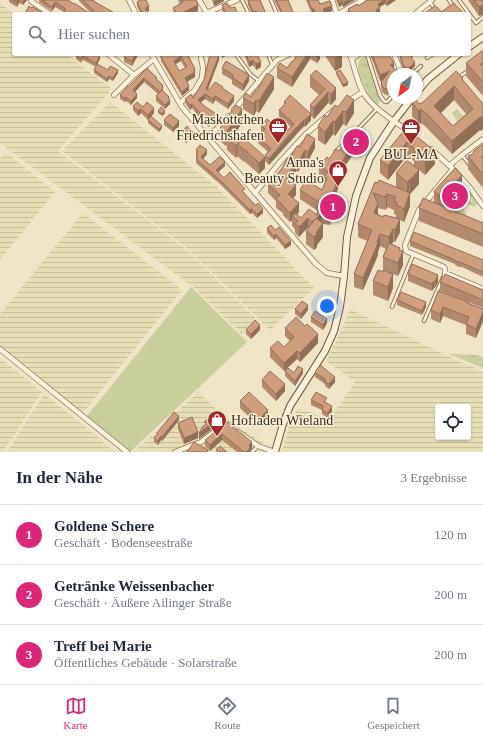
<!DOCTYPE html>
<html lang="de">
<head>
<meta charset="utf-8">
<style>
	body { margin:0; font-family:"Times New Roman",serif; background:#f6f6f7; color:#1f2937 }
	.controls { position:absolute; right:12px; bottom:12px; display:grid; overflow:hidden; border-radius:4px; box-shadow:0 1px 3px #0004 }
	.controls button { width:36px; height:36px; display:grid; place-items:center; padding:0; border:0; border-bottom:1px solid #e0e1e3; background:#fff; color:#1f2937; font:20px sans-serif }
	.compass { position:absolute; left:387px; top:68px; width:36px; height:36px; border-radius:50%; background:#fff; box-shadow:0 1px 3px #0004; rotate:212deg }
	.you { position:absolute; left:327px; top:306px; width:14px; height:14px; margin:-10px; border:3px solid #fff; border-radius:50%; background:#1a73e8; box-shadow:0 0 0 6px #1a73e833 }
	.badge { display:grid; place-items:center; width:26px; height:26px; border-radius:50%; background:#db2777; color:#fff; font-size:13px; font-weight:700 }
	.pin { position:absolute; translate:-50% -50%; border:2px solid #fff; box-shadow:0 1px 4px #0006 }
	.list { margin:0; padding:0; list-style:none }
	h2 { display:flex; justify-content:space-between; align-items:center; height:52px; margin:0; padding:0 16px; font-size:17px }
	h2 small { font-size:13px; font-weight:400; color:#747a83 }
	.list li { display:grid; grid-template-columns:26px 1fr auto; gap:12px; align-items:center; box-sizing:border-box; height:60px; padding:0 16px; border-top:1px solid #e0e1e3 }
	.list b { display:block; font-size:15px; white-space:nowrap }
	.list p { margin:0; font-size:13px; white-space:nowrap; color:#747a83 }
	.list em { font-size:13px; font-style:normal; color:#747a83 }
	.icon { flex:none; width:22px; height:22px; fill:none; stroke:currentColor; stroke-width:2; stroke-linecap:round; stroke-linejoin:round }
	.map { position:relative; flex:none; width:483px; height:452px; overflow:hidden }
	.search { position:absolute; background:#fff; box-shadow:0 1px 3px #0004; left:12px; right:12px; top:12px; height:44px; display:flex; align-items:center; gap:10px; box-sizing:border-box; padding:0 14px; border-radius:4px; color:#747a83; font-size:15px }
	.sheet { height:232px; background:#fff }
	nav { display:flex; justify-content:space-around; align-items:center; box-sizing:border-box; height:56px; border-top:1px solid #e0e1e3; background:#fff; font-size:11px; color:#747a83 }
	nav a { display:grid; justify-items:center; gap:2px }
	nav .on { color:#db2777 }
	.map>svg:first-child { display:block }
	.farmland { fill:url(#farmland-rules); fill-rule:evenodd }
	.grass { fill:url(#grass-tufts) }
	.garden { fill:#c9cf9b }
	.lines { fill:none; stroke-linecap:round; stroke-linejoin:round }
	.lane-casing { stroke:#8d765c; stroke-width:4.5 }
	.street-casing { stroke:#8d765c; stroke-width:6 }
	.secondary-casing { stroke:#6f573f; stroke-width:8 }
	.lane { stroke:#faf1dc; stroke-width:2.5 }
	.street { stroke:#faf1dc; stroke-width:4.5 }
	.secondary { stroke:#faf1dc; stroke-width:6 }
	.wall { fill:#b2896c; fill-rule:evenodd }
	.shaded-wall { fill:#916f58 }
	.building { fill:#cf9f7d; stroke:#916f58; fill-rule:evenodd }
	.labels { text-anchor:middle; stroke-width:3; stroke-linejoin:round; paint-order:stroke }
	.poi-label { font-size:14px; fill:#3d2e20; stroke:#f7eed8; text-anchor:end }
</style>
</head>
<body>
<div class="map">
<svg width="483" height="452" viewBox="0 0 483 452">
	<defs>
		<pattern id="farmland-rules" width="6" height="5" patternUnits="userSpaceOnUse"><rect width="6" height="5" fill="#e6deb5"/><path d="M0 2.5h6" fill="none" stroke="#c6bf9b"/></pattern>
		<pattern id="grass-tufts" width="24" height="20" patternUnits="userSpaceOnUse"><rect width="24" height="20" fill="#c9cf9b"/><path d="M3 7l-1-3M5 7V3M7 7l1-3M15 17l-1-3M17 17v-4M19 17l1-3" fill="none" stroke="#aeb285"/></pattern>
	</defs>
	<rect width="100%" height="100%" fill="#f0e4c8"/>
	<path class="farmland" d="M0,3L14,14V54H66L112,89L58,151L188,251L257,320L242,334L193,287L0,143Z
		M110,102L217,187L314,288L270,330L190,251L62,151Z
		M4,154H8L55,192L0,260V159Z
		M83,213L182,290L82,414L0,348V314Z
		M350,309L458,361L483,371V452H282L290,423L298,408L330,419L355,382L326,361L341,331ZM438,407H468V437H438Z
		M1,359L42,392L9,443L2,452H0V361Z
		M198,392L228,420L268,446V452H134Z
		M44,394L97,436L114,452H7Z"/>
	<path class="grass" d="M365,55L381,101L376,105C370,98 357,75 358,66C358,61 361,58 365,55Z
		M457,109L468,121L460,126L452,113Z
		M468,194H470L477,203V204L474,207L465,203L464,198L465,196L467,198L466,199L467,201L471,202L472,201L473,199L470,196L468,197L467,195Z
		M458,206H460L464,208L467,216L454,212V210Z
		M449,354L477,355L483,357V368Z"/>
	<path class="garden" d="M191,287L247,342L130,452L87,416Z"/>
	<g class="lines">
		<defs>
			<path id="lane" d="M242,0L249,14
				M271,0L277,14
				M449,0L453,6
				M459,0L476,23L483,17
				M430,2L438,14
				M237,54V56L251,75L259,81
				M268,54L272,64
				M367,54L380,95L384,101L387,102L393,95
				M427,58L433,54
				M412,74L421,66
				M459,77L468,71
				M354,133L377,109
				M336,151L344,144
				M462,155L469,164
				M392,307L413,255
				M424,321L445,273
				M252,452L258,446"/>
			<path id="street" d="M32,0L31,1L50,14
				M129,0L136,14
				M199,0L207,13
				M332,0L337,14
				M204,14L237,0
				M338,14L363,0
				M415,14L432,0
				M108,54L134,75
				M152,54L154,59L182,107L316,264L327,273L344,276
				M350,54C354,65 357,82 363,92C372,108 395,122 410,132
				M394,54L402,74
				M352,59L359,54
				M114,95L134,75L154,59
				M347,102L363,92
				M180,103L195,90L202,78L203,67L201,58
				M234,110L277,60L289,54
				M207,136L218,128L229,116
				M431,149L453,169L470,188L483,206
				M450,165L462,155L483,139
				M453,169L419,210L405,245L406,251L444,267L445,269V273L483,289
				M255,193L280,162L307,133L334,110
				M0,349L127,452
				M238,432L258,446L275,452
				M175,452L201,442L226,423L231,426"/>
			<path id="secondary" d="M469,47L483,37
				M417,92L428,79L459,54
				M275,452L283,424L290,406L325,351L334,331L340,307L344,276L347,237L356,196L370,158L394,121L412,98"/>
		</defs>
		<use href="#lane" class="lane-casing"/>
		<use href="#street" class="street-casing"/>
		<use href="#secondary" class="secondary-casing"/>
		<use href="#lane" class="lane"/>
		<use href="#street" class="street"/>
		<use href="#secondary" class="secondary"/>
	</g>
	<path class="wall" d="M9,0H27L23,5L19,3L17,7L9,2Z
		M39,0H68L74,4L64,12L55,7L52,11L39,2Z
		M79,0H95L94,1L115,14H92L79,1Z
		M178,0H196L198,11L192,14H174L173,8L180,4Z
		M212,0H224V1L214,6Z
		M247,0H260L266,14H252L248,5V2Z
		M274,0H288L294,14H281Z
		M306,0H318L320,4L332,11L324,14H325H314V13L312,14Z
		M336,0H355L343,7L342,5L339,7Z
		M368,0H396L387,6L385,4L379,7L380,12L378,13V14H349L348,13V9L358,6Z
		M468,0H483V14L479,16Z
		M137,2L149,11H147L149,14H141L137,6Z
		M222,5L230,8L238,14H224L222,10Z
		M483,50V96L466,76V63Z
		M137,54V57L132,66L124,62V57Z
		M159,54H193L189,56L195,69V77L186,82L189,90L182,96L161,61V59ZM181,61L185,68L179,71L175,64Z
		M244,54H257L261,67L256,70L253,65L249,67Z
		M297,54H320V59L317,63L310,59L292,87L277,78V68H287L293,62Z
		M324,54H342V67L335,71Z
		M370,54H388L393,74V91L389,95L388,94L387,96L386,94L385,95L382,92L381,88V82L383,80L380,81Z
		M398,54H411L415,66L408,73L404,70L400,60V58Z
		M76,55L100,59L96,66L118,73L113,81L109,79L107,82L94,73V70L96,67L83,60L81,63L76,59Z
		M219,60L208,90H209L223,89L234,101L228,109L215,100L213,104L205,99L201,102L216,118L209,127L199,120V117L192,108L190,110L185,103V99L193,98Z
		M147,68L163,87V92L169,99L170,104L165,109L156,101V96L158,94L144,82L135,92L137,98L131,105L126,101L125,102L120,99V95Z
		M222,68L249,81L243,91L232,84V80L222,74Z
		M336,72L348,85L343,87L336,74Z
		M310,76L336,99L331,105L328,103L314,119L311,116V120L305,127L304,126L290,140L269,165L265,161V155L268,152L258,143V137L262,132H261V125L284,134L291,127L279,117V110L284,105V102L310,113V105L319,95L310,87Z
		M463,81L483,104V129L480,131V130L452,154L426,127L421,123L418,125L412,116V102L419,104ZM454,100L466,114L453,126L440,113Z
		M274,89L259,113L256,111L254,116L243,109V98L251,97L257,90Z
		M133,106L143,107L154,113L148,120L141,113L138,116L133,110Z
		M338,107L354,113L346,126L343,124L335,136L333,134L325,145L318,140V126Z
		M158,111L165,113L162,116L158,113Z
		M148,120L162,128L159,132L148,123Z
		M164,120L179,126L173,132L164,125Z
		M242,123L233,137L265,168L259,174L244,161V162L237,156L236,158L227,150V145L226,146L220,141V128Z
		M406,128L435,164L425,175L414,166V161L407,156L388,180L380,173V160Z
		M180,133L193,137L186,143L180,137Z
		M360,144L341,172V179L334,201L330,225L323,224V237L317,245V247L314,250L306,244V231L308,228V227L299,237L295,233V229L292,226V220L290,222L283,215V213L276,208V201L268,193V184L300,147L315,148L308,161L305,160L298,172L296,171L291,181L296,195L293,198L299,212L297,214L301,218L317,215L318,211L300,199V190H322L324,184V179L319,174V165L329,159L339,151Z
		M483,144V188L468,169V156L473,154Z
		M196,150L207,154L203,159L210,165L225,166L218,172L224,178L245,193H244L263,213L257,218L252,213L250,214L221,185L196,163Z
		M396,173L419,184L410,194V206L404,222L400,220V232L395,242H393L391,245L400,250L403,265L398,276L393,274V288L388,301L373,295V281L383,272V257L386,249L380,246L378,252V255L363,290L354,287V274L367,241L358,237V224L375,182L396,187ZM387,207L394,210V214L396,215V218L383,217L378,215V208L386,210Z
		M462,188L446,207L483,223V247L419,221V208L434,202V191Z
		M267,228L275,230L291,245L285,249L276,238L274,240L267,233Z
		M410,241L483,260V277L462,267H459L455,265V264L410,246Z
		M408,274L438,282L435,288H434L432,291L408,281Z
		M440,282L483,290V308L440,291Z
		M438,291L483,309V321L476,338L466,334V325L443,316L440,323L431,319V310Z
		M397,300L426,307L422,315L397,305Z
		M295,309L308,310L301,319L295,314Z
		M311,317L327,323L323,330L311,322Z
		M285,328L318,343L300,362L297,359L284,371L270,357V348L284,347L290,341L285,336Z
		M246,330H260L251,339L246,334Z
		M285,371L294,373H303L295,386L285,376Z
		M315,372L335,382L329,389L325,386V384L315,377Z
		M262,380L285,391L276,401L262,387Z
		M311,400L327,402L326,403L332,411L328,418L322,414V410L311,405Z
		M240,401L268,417L259,426L240,408Z
		M179,420L162,441L161,440L158,445L154,442V438L157,434V433Z
		M178,423L198,438L184,444L178,429Z
		M220,432L252,448L250,451V452H237L222,440L210,451L205,446V440Z"/>
	<path class="shaded-wall" d="M18,0H19V3L17,7V2Z
		M24,0H27L23,5V1Z
		M216,0H224V1L214,6V1Z
		M348,0H355L343,7V3Z
		M385,0V4L378,8V4Z
		M390,0H396L387,6V3Z
		M342,1V5L339,7V3Z
		M55,2V7L52,11V7Z
		M198,5V11L192,14H180Z
		M483,5V14L479,16V7Z
		M149,6V11L145,12V8Z
		M332,6V11L323,14V9Z
		M380,8V12L376,14V10Z
		M312,9H314V13L312,14Z
		M256,11V14H253V12Z
		M136,54H137V57L132,66V61Z
		M187,54H193L187,57Z
		M222,54H229L222,58Z
		M307,54H310V59L292,87V77Z
		M317,54H320V59L317,63Z
		M342,54V67L335,71V58Z
		M100,55V59L96,67V63Z
		M219,55V60L206,93V89Z
		M181,56V61L174,65V61Z
		M253,60V65L249,67V62Z
		M261,62V67L256,70V64Z
		M415,62V66L408,73V69Z
		M394,63V69L390,65Z
		M195,69V77L185,83V78Z
		M118,70V73L113,81V78Z
		M390,71V77L380,81V75Z
		M249,75V81L243,91V85Z
		M109,76V79L107,82V79Z
		M274,77V89L259,113V101Z
		M144,78V82L133,94V90Z
		M348,82V85L343,87V85Z
		M393,85V91L389,95V89Z
		M189,86V90L182,96V92Z
		M454,86V100L434,120V106Z
		M336,88V99L331,105V94Z
		M388,88V94L387,96V90Z
		M328,92V103L314,119V108Z
		M137,94V98L131,105V101Z
		M205,94V99L198,104V100Z
		M215,96V100L213,104V99Z
		M234,96V101L228,109V104Z
		M126,97V101L125,102V98Z
		M169,97V101L170,100V104L165,109V105Z
		M256,100V111L254,116V104Z
		M354,100V113L346,126V112Z
		M192,104V108L190,110V105Z
		M154,108V113L148,120V115Z
		M141,109V113L138,116V111Z
		M242,109V123L230,141L227,138L226,146V133Z
		M421,109V123L418,125V111Z
		M165,111V113L162,116V114Z
		M343,111V124L335,136V122Z
		M216,114V118L209,127V122Z
		M311,114V120L305,127V120Z
		M483,116V129L480,131V118Z
		M480,117V130L452,154V141Z
		M304,120V126L269,165V159Z
		M179,121V126L173,132V128Z
		M333,121V134L325,145V132Z
		M162,126V128L159,132V129Z
		M193,132V137L186,143V138Z
		M360,134V144L341,172V179L334,201L330,225V216L333,193L341,163Z
		M315,139V148L308,161V152Z
		M407,142V156L388,180V166Z
		M237,144V156L236,158V146Z
		M207,150V154L201,161V157Z
		M305,150V160L298,172V163Z
		M435,151V164L425,175V162Z
		M265,157V168L259,174V163Z
		M225,162V166L216,174V170Z
		M296,162V171L287,187V178Z
		M419,170V184L410,194V180Z
		M462,175V188L442,212V198Z
		M409,180V193L407,196V182Z
		M296,185V195L288,203V194Z
		M410,193V206L404,222V209Z
		M387,194V207L386,210V197Z
		M299,203V212L294,218L292,216V220L290,222V213Z
		M378,203V216L374,213Z
		M252,209V213L250,214V210Z
		M263,209V213L257,218V214Z
		M321,214V224L313,223Z
		M308,218V227L299,237V227Z
		M400,219V232L395,242V230Z
		M323,223V237L317,245V247L314,250V237L316,233Z
		M393,229V242L389,250V237Z
		M276,234V238L274,240V236Z
		M380,234V246L378,252V255L363,290V278Z
		M291,241V245L285,249V245Z
		M400,248V258L403,251V265L398,276V263Z
		M393,274V288L388,301V287Z
		M438,275V282L435,288V281Z
		M434,281V288L432,291V284Z
		M426,302V307L422,315V311Z
		M308,305V310L301,319V314Z
		M443,307V316L440,323V314Z
		M483,312V321L476,338V329Z
		M327,319V323L323,330V325Z
		M260,325V330L251,339V334Z
		M318,334V343L300,362V353Z
		M297,351V359L284,371V363Z
		M303,369V373L295,386V381Z
		M335,377V382L329,389V384Z
		M285,384V391L276,401V394Z
		M332,406V411L328,418V413Z
		M268,410V417L259,426V419Z
		M179,416V420L162,441V437Z
		M212,423V429L199,439V433Z
		M198,432V438L184,444V438Z
		M222,434V440L210,451V445Z
		M161,436V440L158,445V441Z
		M252,442V448L250,451V452H246L249,445Z"/>
	<path class="building" d="M13,0H18L17,2Z
		M42,0H68L74,4V3L91,14H63L66,9L55,2L52,7Z
		M83,0H91L113,12L115,14H97Z
		M140,0H146L149,6L145,8L149,14H143L137,2Z
		M182,0H196L198,5L180,14H177L173,8L183,2Z
		M248,0H260L266,14H257L256,11L253,12Z
		M276,0H288L294,14H283Z
		M308,0H318L320,4L330,1L332,6L323,9L325,14H316L314,9H312Z
		M338,0H348L343,3L342,1L339,3Z
		M368,0H390L387,3L385,0L378,4L380,8L376,10L378,14H367L366,13L363,14H351L348,9L357,4L358,6Z
		M474,0H483V5L479,7Z
		M227,3L230,8L235,7L238,14H226L222,5Z
		M454,3L457,7L459,8L463,14H423L435,6L438,8L441,12Z
		M29,6L32,8L33,7L44,14H28L29,13L26,11Z
		M120,12L123,14H118Z
		M483,50V62L480,64L483,67V82L466,63Z
		M76,54H97L100,55L96,63L83,56L81,59L76,55Z
		M126,54H136L132,61L124,57Z
		M161,54H187L195,69L194,70L195,72L185,78L189,86L182,92L161,57L162,56ZM181,56L187,67L179,71L174,61Z
		M210,54H216L219,55L206,89L209,90L215,82L223,87L222,88L234,96L228,104L215,96L213,99L205,94L198,100L205,107H206L216,114L209,122L199,115L201,114L192,104L190,105L185,99L191,94L193,98L204,80Z
		M246,54H257L261,62L256,64L253,60L249,62Z
		M297,54H307L292,77L277,68L280,63L287,68L292,61L293,62Z
		M333,54H342L335,58Z
		M372,54H388L394,63L390,65L398,72V73L399,74H393V85L389,89L388,88L387,90L386,88L385,89L382,86L381,84L382,83L381,82L390,71L380,75Z
		M401,54H411L413,56L411,57L415,62L408,69L404,66L400,55Z
		M226,61L249,75L243,85L232,77L233,75L222,68Z
		M97,64L108,70L110,66L118,70L113,78L109,76L107,79L94,70Z
		M147,68L157,78L156,79L163,85L162,86L163,88L160,92L144,78L133,90L137,94L131,101L126,97L125,98L120,95L128,86V87Z
		M316,70L336,88L331,94L328,92L314,108L310,105L325,89L310,76Z
		M340,70L348,82L343,85L336,72Z
		M456,71L463,78L462,79L483,104V116L480,118V117L452,141L426,113V114L421,109L418,111L412,102L415,99L419,104L422,103ZM454,86L473,109L453,126L434,106Z
		M267,73L274,77L259,101L256,100L254,104L243,98L246,93L251,97L256,90H257Z
		M162,90L169,97L168,98L170,100L165,105L156,96Z
		M290,95L311,114L305,120H304L290,134L269,159L265,155L271,149L258,137L265,129L261,125L267,119L284,134L294,124L279,110L286,103L284,102Z
		M347,95L354,100L346,112L343,111L335,122L333,121L325,132L318,126L325,115L327,117L335,105L338,107Z
		M137,102L143,107L147,102L154,108L148,115L141,109L138,111L133,106Z
		M236,105L242,109L226,133L220,128Z
		M161,107L165,111L162,114L158,111Z
		M170,114L179,121L173,128L164,120Z
		M151,116L162,126L159,129L148,120Z
		M187,126L193,132L186,138L180,133Z
		M406,128L435,151L425,162L414,152L416,150L407,142L388,166L380,160Z
		M353,129L360,134L341,163L339,168L341,169L333,193H334L330,216L321,214L317,218H316L312,222L308,218L299,227L295,224L298,221L292,216L295,213L301,218L309,209L317,215L319,202L300,190L306,180L322,190L327,178L324,177L328,172L319,165L327,157L329,159L336,149L339,151Z
		M307,134L315,139L308,152L305,150L298,163L296,162L287,178L296,185L288,194L299,203L290,213L283,206V205L276,199L280,195L268,184L281,170L288,157L290,158L297,146L300,147Z
		M230,135L239,143L238,144L243,138L246,140L265,157L259,163L244,149V150L237,144L236,146L227,138Z
		M483,144V157H482L483,159V175L468,156L473,154L474,151Z
		M200,145L207,150L201,157L210,165L219,157L222,159L225,162L216,170L224,178L230,172L245,189L242,191L255,205H256L258,203L263,209L257,214L252,209L250,210L221,181L196,159L198,156L196,154L198,152L196,150Z
		M407,160L419,170L410,180H409L407,182L396,173Z
		M455,168L462,175L442,198L434,191Z
		M379,180L410,193L404,209L396,205L397,202L394,201L396,197L387,194L386,197L373,193L378,203L374,213L383,217L384,215L400,219L395,230L393,229L389,237L380,234L377,242L378,243L363,278L354,274L372,230L358,224L375,182L378,183Z
		M423,198L483,223V234L419,208Z
		M316,218L323,223L316,233L317,234L314,237L306,231Z
		M271,225L275,230L279,227L291,241L285,245L276,234L274,236L267,228Z
		M414,232L483,260V272L462,263L459,262L455,261V260L410,241Z
		M389,243L400,248L399,250L403,251L398,263L383,257Z
		M412,264L438,275L435,281H434L432,284L408,274Z
		M378,270L383,272V270L393,274L388,287L373,281Z
		M445,274L483,290V300L440,282L443,276L444,277Z
		M438,291L468,302L467,303L483,309V312L476,329L466,324L469,317L443,307L440,314L431,310Z
		M401,292L426,302L422,311L397,300Z
		M302,301L308,305L301,314L295,309Z
		M315,311L327,319L323,325L311,317Z
		M296,317L305,326L307,324L318,334L300,353L297,351L284,363L270,348L278,341L284,347L294,337L285,328Z
		M255,320L260,325L251,334L246,330Z
		M320,365L335,377L329,384L325,382L326,380L315,372Z
		M298,366L303,369L295,381L285,371L288,368L294,373Z
		M270,371L285,384L276,394L262,380Z
		M249,392L268,410L259,419L240,401Z
		M316,392L327,398L324,402L332,406L328,413L322,410L323,406L311,400Z
		M174,412L179,416L162,437L161,436L158,441L154,438L158,433H157Z
		M192,417L198,432L184,438L178,423Z
		M208,419L212,423L199,433L203,426L207,424L204,422Z
		M227,422L252,442L249,445L250,448L246,452H244L222,434L210,445L205,440L217,430H218L220,432Z
		M194,442L208,450L207,452H187Z
		M220,446L227,452H218L216,450Z"/>
	<defs>
		<symbol id="office-pin" viewBox="-11 -11 22 30"><path d="M0 17L-7.5 6A9.5 9.5 0 1 1 7.5 6Z" fill="#9e2a2b" stroke="#f7eed8"/><path d="M-6-3h4V-5.5h4V-3h4V5H-6ZM-1-4.5V-3h2v-1.5ZM-6 0V1H6V0Z" fill="#fff"/></symbol>
		<symbol id="shop-pin" viewBox="-11 -11 22 30"><path d="M0 17L-7.5 6A9.5 9.5 0 1 1 7.5 6Z" fill="#9e2a2b" stroke="#f7eed8"/><path d="M-5-2.5h2.3a2.7 3.5 0 0 1 5.4 0H5L5.5 6h-11ZM-1.5-2.5h3a1.5 2.3 0 0 0-3 0Z" fill="#fff"/></symbol>
	</defs>
	<g fill-rule="evenodd">
		<use href="#office-pin" x="267" y="116" width="22" height="30"/>
		<use href="#office-pin" x="400" y="117" width="22" height="30"/>
		<use href="#shop-pin" x="327" y="159" width="22" height="30"/>
		<use href="#shop-pin" x="206" y="409" width="22" height="30"/>
	</g>
	<g class="labels">
		<g class="poi-label">
			<text x="264" y="124">Maskottchen<tspan x="264" dy="16">Friedrichshafen</tspan></text>
			<text x="411" y="159" text-anchor="middle">BUL-MA</text>
			<text x="324" y="167">Anna's<tspan x="324" dy="16">Beauty Studio</tspan></text>
			<text x="231" y="425" text-anchor="start">Hofladen Wieland</text>
		</g>
	</g>
</svg>
<div class="controls">
<button><svg class="icon" aria-label="locate" viewBox="0 0 24 24"><circle cx="12" cy="12" r="6"/><path d="M12 2v4M12 18v4M2 12h4M18 12h4"/></svg></button>
</div>
<svg class="compass" viewBox="-18 -18 36 36"><path d="M0-13l5 13h-10z" fill="#e53935"/><path d="M0 13l5-13h-10z" fill="#747a83"/></svg>
<div class="you"></div>
<div class="pin badge" style="left:333px;top:207px">1</div>
<div class="pin badge" style="left:356px;top:142px">2</div>
<div class="pin badge" style="left:455px;top:196px">3</div>
<div class="search"><svg class="icon" aria-label="search" viewBox="0 0 24 24"><circle cx="10" cy="10" r="6"/><path d="M15 15l6 6"/></svg>Hier suchen</div>
</div>
<section class="sheet">
<h2>In der Nähe<small>3 Ergebnisse</small></h2>
<ul class="list">
<li><span class="badge">1</span><div><b>Goldene Schere</b><p>Geschäft · Bodenseestraße</p></div><em>120 m</em></li>
<li><span class="badge">2</span><div><b>Getränke Weissenbacher</b><p>Geschäft · Äußere Ailinger Straße</p></div><em>200 m</em></li>
<li><span class="badge">3</span><div><b>Treff bei Marie</b><p>Öffentliches Gebäude · Solarstraße</p></div><em>200 m</em></li>
</ul>
</section>
<nav>
<a class="on"><svg class="icon" aria-label="map" viewBox="0 0 24 24"><path d="M3 6l6-2 6 2 6-2v14l-6 2-6-2-6 2zM9 4v14M15 6v14"/></svg>Karte</a>
<a><svg class="icon" aria-label="directions" viewBox="0 0 24 24"><path d="M12 3l9 9-9 9-9-9zM9 14v-3h6M13 9l2 2-2 2"/></svg>Route</a>
<a><svg class="icon" aria-label="saved" viewBox="0 0 24 24"><path d="M7 4h10v16l-5-4-5 4z"/></svg>Gespeichert</a>
</nav>
</body>
</html>
